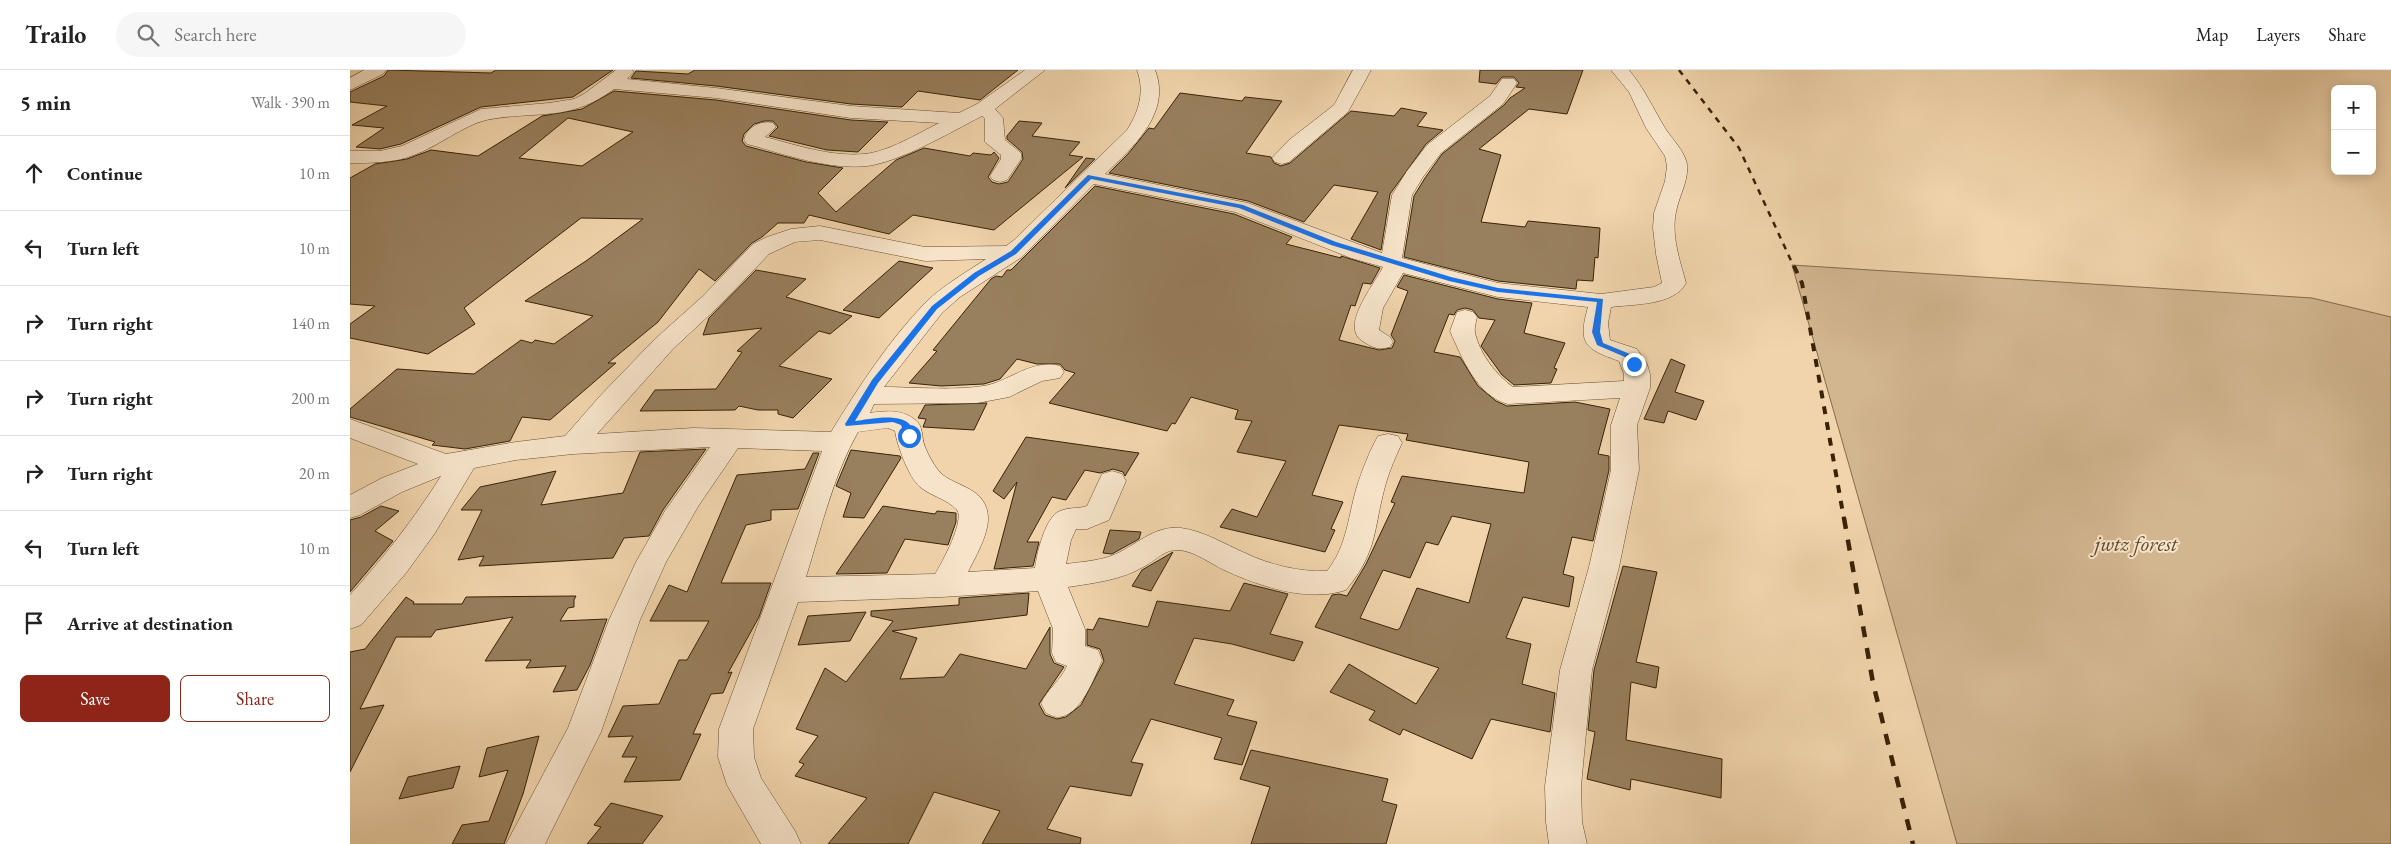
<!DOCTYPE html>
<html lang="en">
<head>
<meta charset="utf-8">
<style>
	body { margin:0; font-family:"EB Garamond",serif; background:#f6f6f6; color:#222 }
	.controls { position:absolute; right:15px; top:15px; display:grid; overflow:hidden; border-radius:8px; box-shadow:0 2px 12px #0003 }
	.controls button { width:45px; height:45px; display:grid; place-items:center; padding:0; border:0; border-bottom:1px solid #e0e0e0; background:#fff; color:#222; font:25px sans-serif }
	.stop { position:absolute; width:15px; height:15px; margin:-11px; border:4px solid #1a73e8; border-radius:50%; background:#fff }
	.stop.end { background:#1a73e8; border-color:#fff; box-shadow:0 1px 5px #0008 }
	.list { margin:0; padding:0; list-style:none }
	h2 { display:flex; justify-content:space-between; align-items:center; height:65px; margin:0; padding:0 20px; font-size:21px }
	h2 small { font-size:16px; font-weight:400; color:#767676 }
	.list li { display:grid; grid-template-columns:32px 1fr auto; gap:15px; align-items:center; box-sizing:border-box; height:75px; padding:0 20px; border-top:1px solid #e0e0e0 }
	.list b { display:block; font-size:19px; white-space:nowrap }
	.list em { font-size:16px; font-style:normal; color:#767676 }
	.actions { display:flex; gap:10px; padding:15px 20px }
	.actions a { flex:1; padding:11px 0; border:1px solid #8f2418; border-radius:8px; text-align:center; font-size:18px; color:#8f2418 }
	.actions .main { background:#8f2418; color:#fff }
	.icon { flex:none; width:28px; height:28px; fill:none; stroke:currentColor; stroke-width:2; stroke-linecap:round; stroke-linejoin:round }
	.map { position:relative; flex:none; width:2041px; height:774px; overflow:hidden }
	header { display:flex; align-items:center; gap:30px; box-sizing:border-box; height:70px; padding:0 25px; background:#fff; border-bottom:1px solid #e0e0e0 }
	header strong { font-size:24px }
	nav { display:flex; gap:28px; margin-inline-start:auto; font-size:18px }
	.search { width:350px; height:45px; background:#f6f6f6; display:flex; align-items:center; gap:12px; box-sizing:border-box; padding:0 18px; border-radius:28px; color:#767676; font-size:19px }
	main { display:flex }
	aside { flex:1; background:#fff }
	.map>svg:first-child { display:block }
	.green { fill:#d2b690; stroke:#856c4c }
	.building { fill:#987f5d; stroke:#382307; fill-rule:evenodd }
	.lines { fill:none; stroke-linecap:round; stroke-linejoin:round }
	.minor-casing { stroke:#664f30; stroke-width:1 }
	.minor { fill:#f6e3c9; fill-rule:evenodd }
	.rail-far2 { stroke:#382307; stroke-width:2.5; stroke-dasharray:6 6; stroke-linecap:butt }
	.rail-far1 { stroke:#382307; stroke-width:4; stroke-dasharray:8 8; stroke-linecap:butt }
	.rail { stroke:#382307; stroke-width:4.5; stroke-dasharray:11 11; stroke-linecap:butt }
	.route { fill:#1a73e8 }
	.labels { text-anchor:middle; stroke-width:4; stroke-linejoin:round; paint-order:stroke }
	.park-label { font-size:22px; font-style:italic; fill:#5e4829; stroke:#f6e3c9 }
</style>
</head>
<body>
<header>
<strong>Trailo</strong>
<div class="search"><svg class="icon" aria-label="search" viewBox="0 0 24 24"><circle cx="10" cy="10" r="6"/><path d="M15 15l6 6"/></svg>Search here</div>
<nav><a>Map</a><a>Layers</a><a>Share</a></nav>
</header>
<main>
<aside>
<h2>5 min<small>Walk · 390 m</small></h2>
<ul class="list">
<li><svg class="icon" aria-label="ahead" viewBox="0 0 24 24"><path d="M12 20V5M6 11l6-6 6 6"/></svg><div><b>Continue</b></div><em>10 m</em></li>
<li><svg class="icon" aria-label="left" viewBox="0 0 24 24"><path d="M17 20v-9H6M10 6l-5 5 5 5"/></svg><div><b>Turn left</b></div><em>10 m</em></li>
<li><svg class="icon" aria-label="right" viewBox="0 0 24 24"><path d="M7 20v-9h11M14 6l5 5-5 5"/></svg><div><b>Turn right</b></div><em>140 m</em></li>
<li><svg class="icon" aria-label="right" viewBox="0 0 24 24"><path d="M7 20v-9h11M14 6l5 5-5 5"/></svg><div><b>Turn right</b></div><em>200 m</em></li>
<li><svg class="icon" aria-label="right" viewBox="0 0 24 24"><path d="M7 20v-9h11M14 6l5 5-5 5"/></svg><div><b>Turn right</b></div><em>20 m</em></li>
<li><svg class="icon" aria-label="left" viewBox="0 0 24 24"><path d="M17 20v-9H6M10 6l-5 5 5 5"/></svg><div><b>Turn left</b></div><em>10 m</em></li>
<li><svg class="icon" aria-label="arrive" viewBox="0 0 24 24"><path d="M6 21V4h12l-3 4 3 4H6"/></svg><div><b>Arrive at destination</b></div></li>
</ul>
<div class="actions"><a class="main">Save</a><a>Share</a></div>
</aside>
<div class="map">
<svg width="2041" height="774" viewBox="0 0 2041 774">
	<rect width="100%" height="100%" fill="#f1d4ac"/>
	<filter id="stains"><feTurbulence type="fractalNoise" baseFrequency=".004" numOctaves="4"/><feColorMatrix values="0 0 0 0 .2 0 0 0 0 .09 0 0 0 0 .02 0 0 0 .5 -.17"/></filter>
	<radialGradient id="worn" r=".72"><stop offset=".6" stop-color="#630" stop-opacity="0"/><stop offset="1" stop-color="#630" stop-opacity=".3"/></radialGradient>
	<path class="green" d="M1442,195L1962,228L2041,247V774H1607Z"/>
	<path class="building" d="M38,0L141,3L146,0H263L223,27L131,37L51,74L30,79L6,77L34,58L2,55L37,36L0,32V22L34,6Z
		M345,0H668L630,30L568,21L552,37L501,34L366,16L281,8L286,1L338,4Z
		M1130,0H1233L1217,44L1179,39L1129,79L1151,85L1131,152L1175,157L1178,151L1250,158L1248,188L1245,187L1243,211L1227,210L1226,219L1148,211L1054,187L1064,126L1075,108L1092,84L1154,35L1160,28L1175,18L1166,17L1169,13L1164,7H1152L1146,14L1129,12Z
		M264,21L366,30L501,50L538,52L508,82L477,80L419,66L428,57L423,51H414L404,54L394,64L392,71L396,76L456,92L493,98L468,123L486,142L546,90L574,78L620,86L623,83L641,85L644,82L649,88L638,107L642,112L649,114L658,112L673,89L672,82L657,69V66L669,51L692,53L682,66L730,72L719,85L733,87L644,160L563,145L539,164L459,145L454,153H428L412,167L402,173L365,211L349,199L308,252L258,293H266L200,350L172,347L160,371L115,379L82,375L85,372L0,347V339L47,299L124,304L171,270L182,273L185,270L204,274L243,246L175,231L236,191L293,149L231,148L114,238L125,254L78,284L0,268V254L25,236L0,234V108L25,94L57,89L81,80L128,86L192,46L232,39ZM218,48L283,62L232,96L169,88Z
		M830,23L892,31L895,27L932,31L896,83L921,87L924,93L931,96L940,93L1001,41L1044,46L1051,38L1077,43L1067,56L1093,60L1076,74L1040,124L1031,180L1001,169L1028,122L984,115L954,152L898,131L759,103L778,84L799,58L804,59Z
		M736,88L745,89L715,118Z
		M745,116L884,144L942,167L936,174L991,188V186L1030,198L1021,214L1013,213L1005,236L1001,235L989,270L1029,280L1042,278L1045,271L1041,265L1058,221L1047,217L1054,205L1148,229L1182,233L1174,263L1215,273L1204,298L1207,299L1201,313L1164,315L1152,305L1131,276L1145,250L1129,248L1123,240L1115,238L1107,240L1104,245L1099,244L1084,282L1110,287L1128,316L1146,331L1157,336L1225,332L1260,339L1248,384L1259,386V400L1243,471L1222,467L1213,504L1224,507L1219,537L1173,527L1156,568L1181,574L1172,614L1205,623L1200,662L1141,649L1122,689L1053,659L1050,665L1019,650L1025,641L980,622L999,594L1066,634L1089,598L965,557L982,525L989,524L997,526L1016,494L1045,433L1041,432L1052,406L1174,423L1179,392L1056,370L1058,364L989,355L962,425L993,432L981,459L985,460L975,482L870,457L882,439L907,447L936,391L887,382L902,351L885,349L888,340L841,327L825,354L822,353L817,361L699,333L725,303L715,300L710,294H687L667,289L650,309L634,314L591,316L559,313L587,281L583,280L641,209L646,206L652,207L657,200H661ZM1102,446L1141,454L1119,533L1067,518L1050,558L1047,560L1010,548L1033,500L1060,508L1076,472L1088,475Z
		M549,191L583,198L529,248L493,240Z
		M406,200L456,209L436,227L502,246L480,264L469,261L429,296L482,309L443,348L428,344V340H408L389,336L385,340L290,341L305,320L366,319L392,282L387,281L412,258L353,265L359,248Z
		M1321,289L1335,295L1325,322L1354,331L1346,350L1318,341L1314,353L1294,349Z
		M637,333L624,360L573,357L576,349L568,348L575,335Z
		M676,367L789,383L775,406L773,402L763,399L750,403L735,400L716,430L702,427L677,472H689L683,496L644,499L667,412L654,429L643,421Z
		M356,379L313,440L299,466L274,468L263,488L129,496L134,486L108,490L132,440H111L130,417L206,401L191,435L273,423L290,382Z
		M501,380L550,386L551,388L514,448L493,447L501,423L486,416Z
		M463,383H469L448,439L421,440V450L396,455L371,513H421L409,547L378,603L382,602L373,623L361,624L343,664H351L330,710L274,712L287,687H272L283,666L258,667L273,636L309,634L329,590H337L359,551H300L319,515L337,522L387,405L455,399Z
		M31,436L49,441L25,461L43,471L0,522V450L11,447Z
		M533,436L585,444L587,441L606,443V452L598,475L555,469L537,503L486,504Z
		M760,460L791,462L789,469L769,480L762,484L753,483Z
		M823,482L801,521L782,516L792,500Z
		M1273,496L1307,502L1286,592L1309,597L1306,618L1281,612L1276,670L1372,689L1371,728L1281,709L1280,720L1237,709L1245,662L1238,660L1244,600Z
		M894,513L938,524L920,564L953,572L944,591L882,574L844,568L824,614L884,630L877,645L907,652L892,695L864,689L872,668L801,649L781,692L793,694L781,726L720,716L697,759L731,768L730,774H632L650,741L584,722L558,774H478L517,728L445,706L454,694L449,692L468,666L446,659L475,598L496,612L543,551L521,546V541L609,535V528L679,523L677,545L542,561L567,568L550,609L594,607L610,584L676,599L700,557V584L704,593L714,597L689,634L695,645L707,649L716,647L731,635L754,591L750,579L737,575V559L743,560L749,548L798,557L807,531L880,541Z
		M226,526L224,530V537L218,538L210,551L257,549L240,595L227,620L203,622L216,596L176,598L181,590L135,591L163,547L86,560L81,567H46L10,639L34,635L0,702V582L15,579L56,527L64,532L63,534H112L116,527Z
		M516,542L500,571L448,575L458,546Z
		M189,666L173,724L154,774H102L112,755L139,751L158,700L129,707L137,678Z
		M901,680L1038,709L1032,731L1047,735L1036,774H901L920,717L890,709Z
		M110,696L103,718L49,729L58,707Z
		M261,733L313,746L292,774H237L251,757L244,755Z"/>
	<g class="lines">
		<defs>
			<path id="minor" d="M14,0H36L33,4L0,20V8Z
				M266,0H282L284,2L277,9L366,18L501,36L609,43L627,34L675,0H695L645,39L653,48L655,70L671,83V89L657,110L650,112L643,110L640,106L651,89V85L635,72V49L632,46C601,62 550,92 517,96C477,100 435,84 397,74L394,70C397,57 411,50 423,53L426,57L415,67C446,75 481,87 514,84C538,82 567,64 589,53L501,48L366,28L264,19C218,53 187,40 136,50C114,55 87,77 64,85C43,93 22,93 0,93V81H30L52,76L131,39L199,33L224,29L234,24Z
				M787,0H805C822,43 783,77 755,104L898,133L1032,183L1042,125L1057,101L1077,75L1140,26L1152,9H1164L1167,13L1153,34L1091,83L1073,107L1062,125L1052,188L1148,213L1251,224L1304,217L1312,213L1306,184L1303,158L1304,143L1315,111L1317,96L1315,86L1296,58L1279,22L1261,0H1279C1294,18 1303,38 1315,58C1322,69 1334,80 1337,94C1339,110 1329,126 1326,142C1321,165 1330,191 1336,213C1324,236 1283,234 1261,237L1258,253L1260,270L1287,279L1297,294L1300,304V318L1287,355L1289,400L1269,497L1242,600L1231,716L1232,752L1237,774H1199L1196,752L1195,716L1210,600L1239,497L1261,400V355L1270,328L1158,334C1127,326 1112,288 1100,261L1107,242L1115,240L1123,242L1127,247C1126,252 1124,258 1125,263C1130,284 1146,305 1163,317L1274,311V304L1269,291C1236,279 1227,275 1238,237L1148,227L1053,203L1033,238L1029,260L1040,267L1043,272L1040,277C1029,280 1023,278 1014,272C988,258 1024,215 1033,197L1001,188L885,142L744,114L672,187L610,227L592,243L534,317C562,317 621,322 645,313C667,305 685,290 710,296L714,302L710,308L692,311L659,327L627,333L524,334L520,343C534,341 551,339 564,349C574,355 571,367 575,377C578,384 583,394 588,400C599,415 628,415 636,437C644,457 626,485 618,502L685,498C687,483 695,447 710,441C719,437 729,439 737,436L752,404L762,401L772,404L776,411L759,450L737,459H726L721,470L716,494C730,492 747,491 761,486C785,477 803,455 831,458C854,461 874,474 895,483C920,495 949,502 977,501C998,475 998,444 1008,413C1013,398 1020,380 1028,366L1038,364L1048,366L1052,373C1046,386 1040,399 1036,413C1023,458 1029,480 996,520C958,533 909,516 874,500C859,493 845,481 828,480C815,479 806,490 795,496C772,510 744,513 718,517L735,559V576L748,580L752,590C745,606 730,648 707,647C704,647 699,644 696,643L691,633C698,619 710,611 717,596L706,592L702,583L703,559L688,521L592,527L448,532L403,659L404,687L411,708L445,761L451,774H411L377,715L368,687L369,659L472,381L388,378L349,435L316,492L290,550L251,662L195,774H156L218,658L259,550L286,492L315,441L360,377L223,384L166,390L124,398L85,463L56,503L11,555L0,559V525C34,487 64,449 91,406L52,422L10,445L0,448V425L32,408L68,394L0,368V349L96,384L166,372L215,366L250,326L305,269L352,227L403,174L417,167L441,159L470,156L575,177L656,176L664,170L777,60C789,41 795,22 787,0ZM470,170L575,191L636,189C615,203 594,215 576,232C539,270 508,318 481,362L343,358L247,364L323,279L368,237L419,184L445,172ZM538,358L545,361C547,375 559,408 570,417C581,426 597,429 607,440C615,450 592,493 585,504L456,507C471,459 483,406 508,362Z
				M1003,0H1021L998,42L939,92L932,94L925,92L922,88L939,70L984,35Z"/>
		</defs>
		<use href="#minor" class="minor-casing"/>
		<use href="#minor" class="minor"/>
		<path class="rail-far2" d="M1329,0L1389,78L1444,197"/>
		<path class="rail-far1" d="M1444,196L1452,213L1494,449"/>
		<path class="rail" d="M1494,448L1523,613L1563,774"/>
	</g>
	<path class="route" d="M738,105L893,135L986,172L1101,207L1148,218L1253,229L1250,262L1253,273L1280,284L1288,294L1282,296L1275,287L1247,275L1242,262L1247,232L1148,222L1099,211L981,175L889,138L741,109L666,184L629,206L587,239L528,313L505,351C520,349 568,338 562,368H556L551,355L543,352L496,356L495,354L522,310L582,236L624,203L661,181Z"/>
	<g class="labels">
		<g class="park-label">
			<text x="1786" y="481">jwtz forest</text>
		</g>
	</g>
	<rect width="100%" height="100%" filter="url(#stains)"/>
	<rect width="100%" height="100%" fill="url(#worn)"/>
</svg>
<div class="controls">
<button>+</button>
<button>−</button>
</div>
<div class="stop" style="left:559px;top:366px"></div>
<div class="stop end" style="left:1284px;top:294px"></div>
</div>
</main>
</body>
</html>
